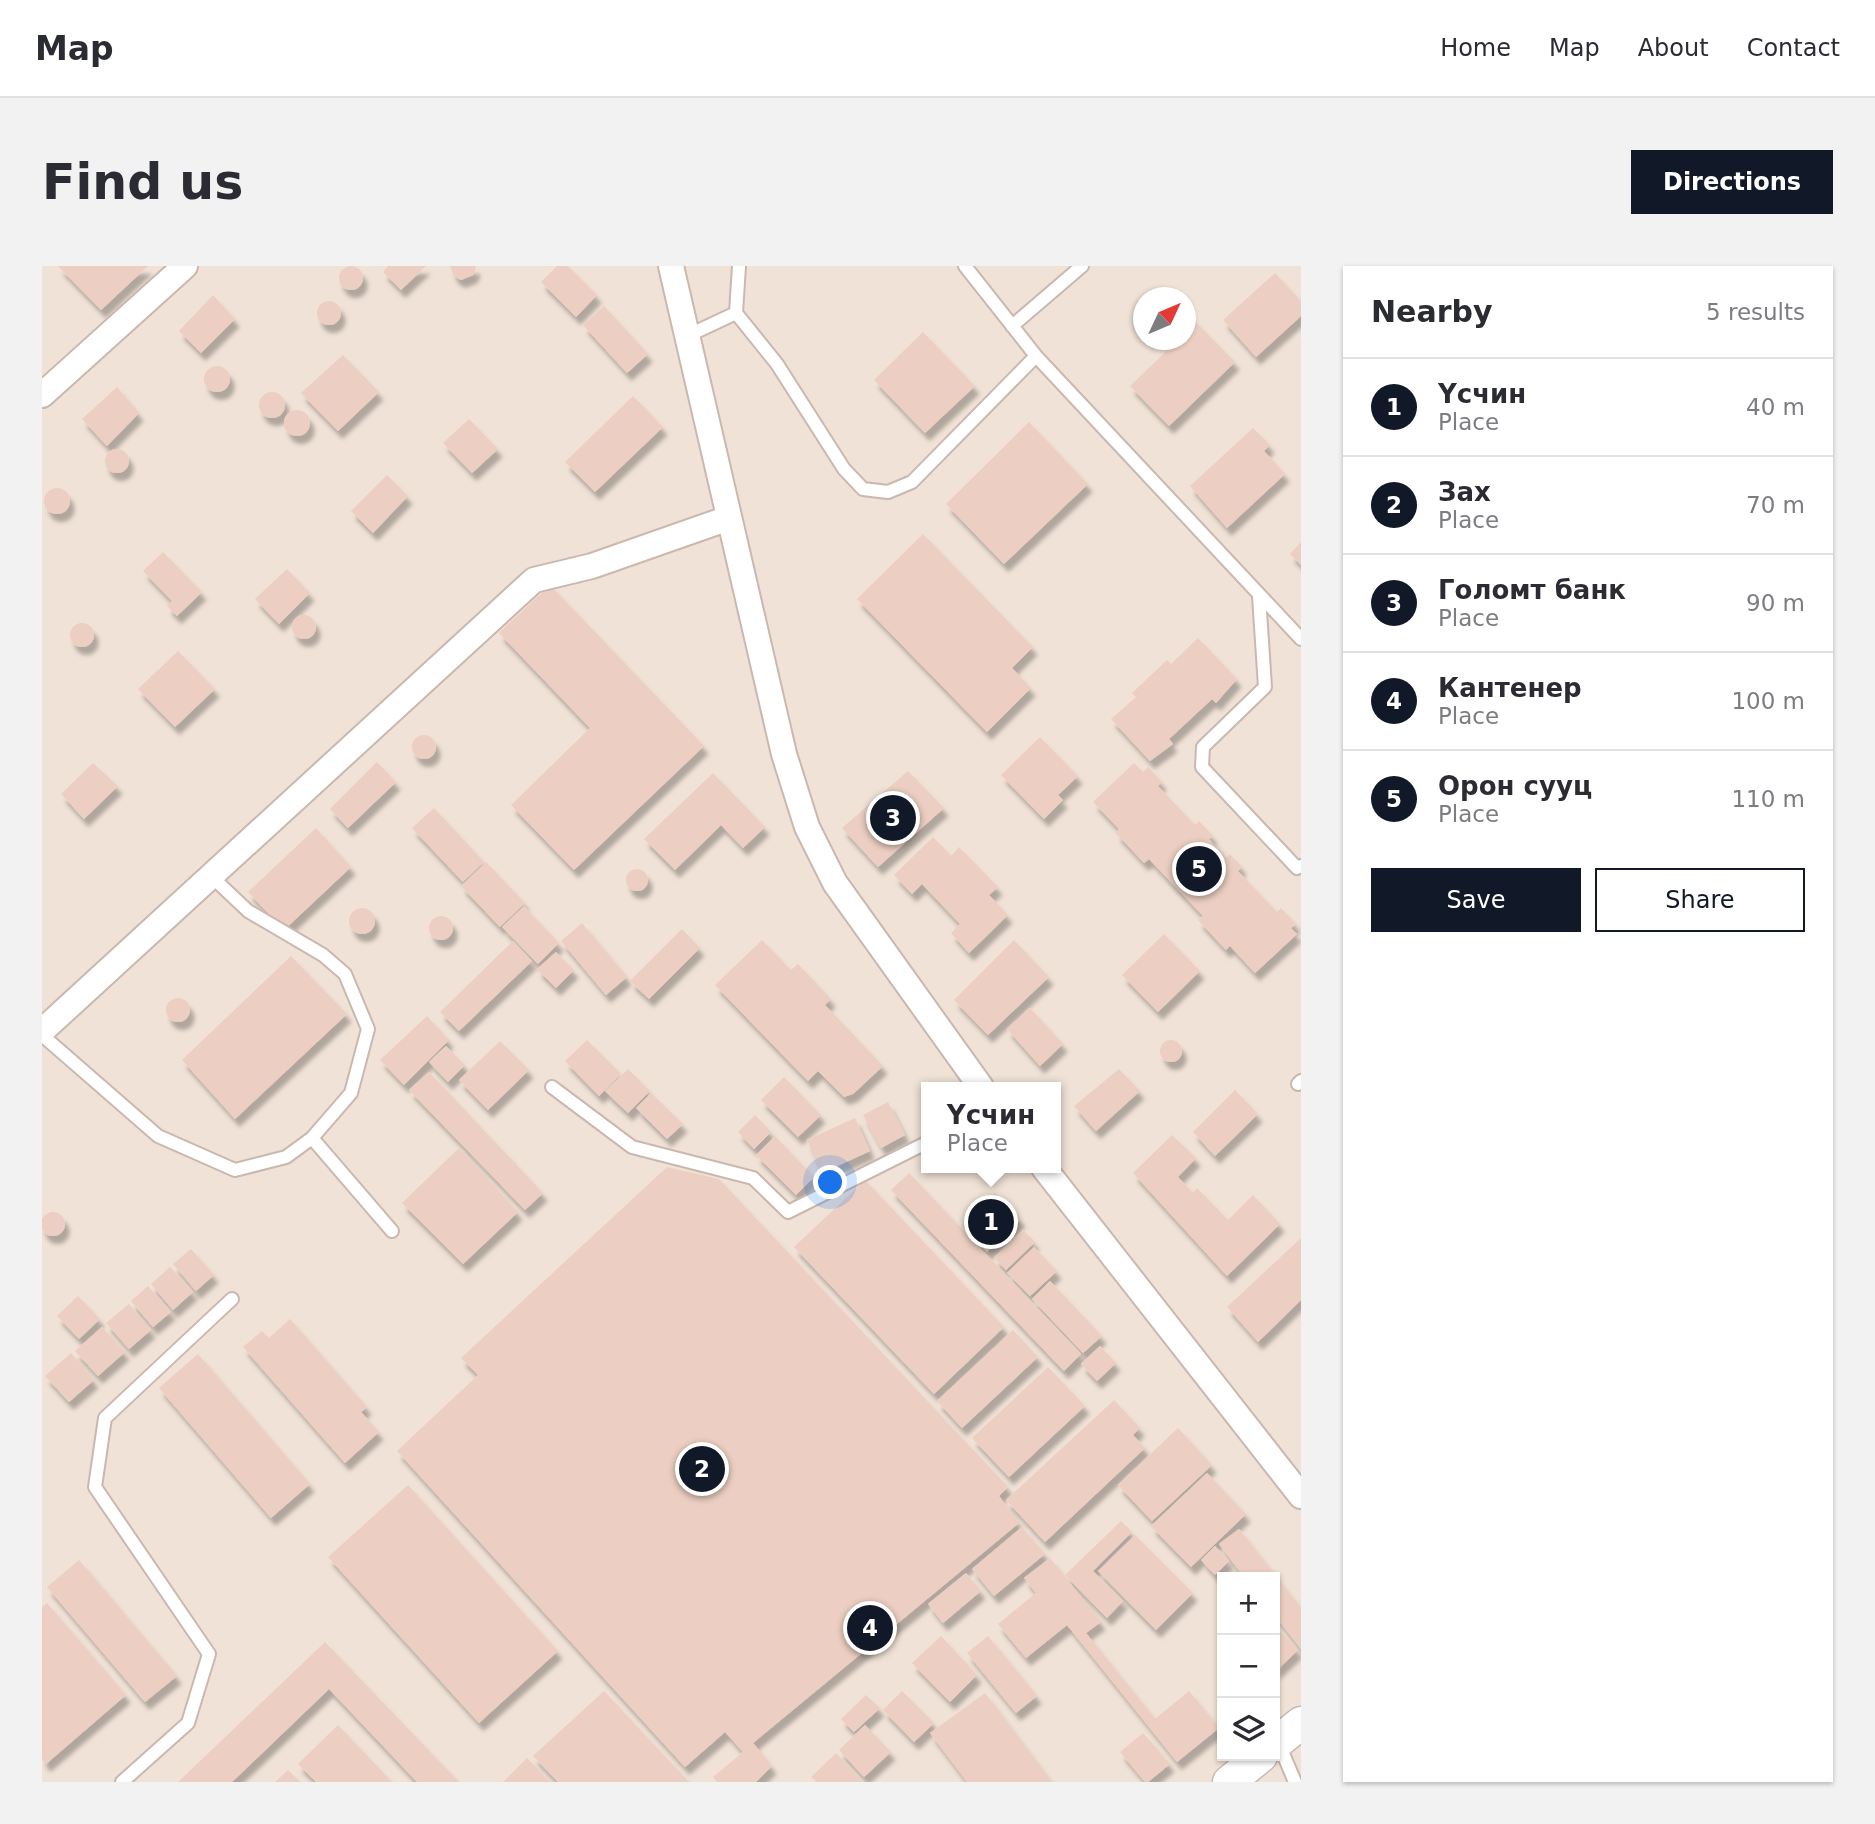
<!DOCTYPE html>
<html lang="en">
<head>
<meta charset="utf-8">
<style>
	body { margin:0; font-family:"DejaVu Sans",sans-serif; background:#f2f2f3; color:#2b2b33 }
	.controls { position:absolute; right:21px; bottom:21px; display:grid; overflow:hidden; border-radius:0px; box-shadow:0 2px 5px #0004 }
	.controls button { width:63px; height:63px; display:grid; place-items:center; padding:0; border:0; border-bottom:2px solid #e1e1e2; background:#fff; color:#2b2b33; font:35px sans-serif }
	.compass { position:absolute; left:1091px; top:21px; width:63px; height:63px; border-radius:50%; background:#fff; box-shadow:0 2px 5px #0004; rotate:46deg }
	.you { position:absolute; left:789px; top:917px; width:24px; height:24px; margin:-18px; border:5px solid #fff; border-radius:50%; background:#1a73e8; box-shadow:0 0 0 10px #1a73e833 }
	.badge { display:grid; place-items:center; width:46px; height:46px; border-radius:50%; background:#111827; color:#fff; font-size:23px; font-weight:700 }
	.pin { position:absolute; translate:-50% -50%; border:4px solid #fff; box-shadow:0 2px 7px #0006 }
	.popup { position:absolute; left:879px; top:816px; width:140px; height:91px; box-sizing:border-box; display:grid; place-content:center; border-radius:0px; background:#fff; filter:drop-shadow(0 2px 5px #0005); font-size:23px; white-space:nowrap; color:#7c7c81 }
	.popup b { font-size:26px; color:#2b2b33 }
	.popup::after { content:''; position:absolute; left:50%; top:100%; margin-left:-14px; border:14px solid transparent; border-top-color:#fff }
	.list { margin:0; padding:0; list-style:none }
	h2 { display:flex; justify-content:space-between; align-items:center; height:91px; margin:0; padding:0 28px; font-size:30px }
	h2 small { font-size:23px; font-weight:400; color:#7c7c81 }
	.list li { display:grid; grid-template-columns:46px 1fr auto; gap:21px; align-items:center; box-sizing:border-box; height:98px; padding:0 28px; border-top:2px solid #e1e1e2 }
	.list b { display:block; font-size:26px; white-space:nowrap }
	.list p { margin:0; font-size:23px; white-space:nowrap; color:#7c7c81 }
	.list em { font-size:23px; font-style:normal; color:#7c7c81 }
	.actions { display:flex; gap:14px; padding:21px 28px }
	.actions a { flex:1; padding:16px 0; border:2px solid #111827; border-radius:0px; text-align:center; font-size:24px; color:#111827 }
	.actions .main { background:#111827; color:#fff }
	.icon { flex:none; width:38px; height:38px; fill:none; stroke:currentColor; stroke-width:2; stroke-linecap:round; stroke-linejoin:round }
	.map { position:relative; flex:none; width:1259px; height:1516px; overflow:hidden; border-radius:0px }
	header { display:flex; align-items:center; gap:42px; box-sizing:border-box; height:98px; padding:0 35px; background:#fff; border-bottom:2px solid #e1e1e2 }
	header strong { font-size:33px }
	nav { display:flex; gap:38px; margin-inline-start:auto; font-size:24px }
	.intro { display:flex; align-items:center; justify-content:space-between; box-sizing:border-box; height:168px; padding:0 42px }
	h1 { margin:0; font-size:49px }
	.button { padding:18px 32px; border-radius:0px; background:#111827; color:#fff; font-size:24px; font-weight:700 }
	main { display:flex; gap:42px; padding:0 42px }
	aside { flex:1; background:#fff; border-radius:0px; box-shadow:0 2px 5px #0004 }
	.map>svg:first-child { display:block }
	.residential { fill:#f0e2d6; fill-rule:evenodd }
	.building { fill:#eccfc2; filter:url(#shadow) }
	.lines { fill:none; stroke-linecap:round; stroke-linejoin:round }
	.service-casing { stroke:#cab8ae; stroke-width:16 }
	.minor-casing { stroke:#cab8ae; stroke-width:28 }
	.tertiary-casing { stroke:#cab8ae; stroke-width:35 }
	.service { stroke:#fff; stroke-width:12 }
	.minor { stroke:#fff; stroke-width:24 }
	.tertiary { stroke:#fff; stroke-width:32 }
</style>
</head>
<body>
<header>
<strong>Map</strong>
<nav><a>Home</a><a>Map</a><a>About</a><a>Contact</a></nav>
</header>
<div class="intro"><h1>Find us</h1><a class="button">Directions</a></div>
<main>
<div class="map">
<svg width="1259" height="1516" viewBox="0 0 1259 1516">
	<defs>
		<filter id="shadow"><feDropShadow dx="4.5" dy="8" stdDeviation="2" flood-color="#0004"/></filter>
	</defs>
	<rect width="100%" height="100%" fill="#faf1e7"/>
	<path class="residential" d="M0,0H1259V1516H0ZM1101,32H1143V74H1101ZM884,821H1014V902H884ZM1180,1311H1233V1490H1180Z"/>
	<path class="building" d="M297 12a12 12 0 1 1 24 0a12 12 0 1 1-24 0Z
		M16,0H106L59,44Z
		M346,0H384L359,24L341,6Z
		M408,0H433L434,2L431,9L419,14L412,10Z
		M515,0H526L555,29L534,51L499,16Z
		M1233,7L1259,35V50L1214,91L1181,54Z
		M1122,22L1131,32H1112Z
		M171,29L193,53L159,87L137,65Z
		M275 47a12 12 0 1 1 24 0a12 12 0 1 1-24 0Z
		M562,40L606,88L585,107L541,59Z
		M1143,45L1193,96L1127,160L1088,120L1136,74H1143Z
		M881,66L933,120L883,167L832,114Z
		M301,89L337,126L296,165L259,127Z
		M162 113a13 13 0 1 1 26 0a13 13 0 1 1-26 0Z
		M75,121L97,147L65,180L40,153Z
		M217 139a13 13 0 1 1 26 0a13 13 0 1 1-26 0Z
		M591,130L621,161L553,226L523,196Z
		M242 157a13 13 0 1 1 26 0a13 13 0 1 1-26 0Z
		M427,153L456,183L430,207L401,177Z
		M987,156L1046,218L962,298L904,238Z
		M1211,162L1228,179L1222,185L1243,208L1185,262L1148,220Z
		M63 195a12 12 0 1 1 24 0a12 12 0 1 1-24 0Z
		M345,209L366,230L331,267L309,245Z
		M2 235a13 13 0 1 1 26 0a13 13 0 1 1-26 0Z
		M881,268L991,381L970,402L989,422L945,466L815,333Z
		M1259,276V299L1248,288Z
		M121,286L160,326L135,350L125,340L130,335L101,305Z
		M245,303L268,327L237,358L213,333Z
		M508,319L662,480L532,604L469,539L548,462L457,367Z
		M250 361a12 12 0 1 1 24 0a12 12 0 1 1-24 0Z
		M28 369a12 12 0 1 1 24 0a12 12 0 1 1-24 0Z
		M1156,372L1195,413L1174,437L1170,433L1127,473L1131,478L1108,495L1069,453L1094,431L1090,427L1125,394L1129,398Z
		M136,385L173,423L133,461L96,423Z
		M370 481a12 12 0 1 1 24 0a12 12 0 1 1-24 0Z
		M998,471L1036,510L1016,529L1021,534L1002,553L959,509Z
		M335,496L354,516L306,562L288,543Z
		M51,497L76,520L42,553L19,528Z
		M1092,497L1101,506L1106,501L1120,516L1116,520L1153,559L1157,555L1171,570L1167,573L1184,592L1188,588L1200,601L1196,605L1235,646L1239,642L1254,658L1249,662L1255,668L1213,707L1188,680L1184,684L1156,654L1161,650L1107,593L1102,597L1074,567L1077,563L1051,536Z
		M866,505L902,542L836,601L800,562Z
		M671,507L723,561L701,582L679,559L633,604L602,573Z
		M392,542L442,596L421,616L370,562Z
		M274,562L309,601L242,664L206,626Z
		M891,571L909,590L917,581L956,621L947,629L966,649L927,687L909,667L918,658L880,618L870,628L852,609Z
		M444,596L483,637L458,661L419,620Z
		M584 614a11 11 0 1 1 22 0a11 11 0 1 1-22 0Z
		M482,640L517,677L496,698L460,661Z
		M307 655a13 13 0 1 1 26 0a13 13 0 1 1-26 0Z
		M387 662a12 12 0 1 1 24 0a12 12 0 1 1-24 0Z
		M540,657L585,711L564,729L519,675Z
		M640,663L658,682L607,733L588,715Z
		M1122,668L1158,705L1116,746L1080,709Z
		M720,674L749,704L756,698L789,733L783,739L841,800L811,828L802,831L776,805L766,815L673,719Z
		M972,674L1007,711L946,769L912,734Z
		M471,675L490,695L417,765L398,746Z
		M514,686L532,704L514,722L495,703Z
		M249,690L305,748L193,853L140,794Z
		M124 744a12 12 0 1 1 24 0a12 12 0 1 1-24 0Z
		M988,742L1021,778L998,800L965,763Z
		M385,750L407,774L362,819L338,794Z
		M545,774L579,808L557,830L523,795Z
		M1118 785a11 11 0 1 1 22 0a11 11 0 1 1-22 0Z
		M458,775L487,804L446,844L417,814Z
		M404,780L423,799L406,816L387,796Z
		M586,803L608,825L586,847L563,825Z
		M1077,803L1098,825L1054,865L1032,840Z
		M387,806L501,927L483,944L367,824Z
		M742,811L779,849L756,871L719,834Z
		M1193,824L1216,848L1173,890L1151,866Z
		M609,827L641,858L625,873L594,842Z
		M846,836L863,869L839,882L821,849Z
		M713,849L729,866L712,883L696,866Z
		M813,852L828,885L780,907L765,874Z
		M1130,869L1154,892L1136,911L1151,927L1155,922L1186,954L1211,929L1238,958L1185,1010L1091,907Z
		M733,870L772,911L754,929L714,889Z
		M417,882L476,946L421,998L360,937Z
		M625,901L677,913L966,1221L957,1230L977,1257L711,1477L730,1500L714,1516H675L671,1511L701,1486L683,1466L643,1501L355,1185L436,1109L419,1092Z
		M867,907L1039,1088L1022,1105L849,924Z
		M823,914L962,1061L892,1128L752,981Z
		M953,927L979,953L945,986L920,960Z
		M-1 958a12 12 0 1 1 24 0a12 12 0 1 1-24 0Z
		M981,964L993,976L964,1004L952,992Z
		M1259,972V1034L1216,1076L1185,1041Z
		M992,981L1015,1005L988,1030L965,1007Z
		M149,983L172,1009L154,1025L131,998Z
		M128,1001L151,1026L131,1044L109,1018Z
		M1008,1015L1060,1070L1041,1087L990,1033Z
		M106,1020L129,1046L111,1061L89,1035Z
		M36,1030L58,1053L37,1073L15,1050Z
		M87,1038L109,1064L87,1083L64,1057Z
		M248,1053L325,1141L319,1146L337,1166L303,1197L201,1081L220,1065L227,1072Z
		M60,1061L83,1086L56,1110L33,1085Z
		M971,1064L996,1091L920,1162L895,1135Z
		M1058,1080L1074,1097L1055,1115L1039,1098Z
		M29,1087L52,1114L27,1136L3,1110Z
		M156,1088L268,1218L229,1252L117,1122Z
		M1006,1101L1043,1140L967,1211L930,1172Z
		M1072,1134L1098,1162L1091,1169L1103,1182L1003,1276L964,1234Z
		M1136,1162L1170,1199L1110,1255L1076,1219Z
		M1165,1207L1204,1248L1149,1301L1109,1260Z
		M366,1219L516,1385L437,1457L286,1291Z
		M1079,1255L1090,1266L1051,1305L1081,1335L1065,1352L1023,1309Z
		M980,1261L1003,1288L952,1330L930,1303Z
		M1197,1263L1259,1342V1383L1233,1350V1311H1202L1177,1278Z
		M1093,1269L1151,1327L1114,1364L1056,1305Z
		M1173,1280L1187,1295L1173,1309L1159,1294Z
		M1008,1292L1059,1356L1044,1367L1113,1453L1147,1425L1177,1462L1135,1496L1025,1359L984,1392L956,1358L994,1327L982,1312Z
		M37,1294L135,1410L103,1436L5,1321Z
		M924,1307L939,1325L901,1357L886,1338Z
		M5,1337L84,1429L4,1498L0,1493V1341Z
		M1239,1366L1256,1384L1233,1406V1372Z
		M899,1370L935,1409L908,1436L870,1397Z
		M946,1370L995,1430L974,1447L925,1387Z
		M283,1376L417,1516H375L287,1423L190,1516H136Z
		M562,1425L647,1516H516L491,1490Z
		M860,1425L892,1457L872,1476L841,1444Z
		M943,1427L1010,1516H925L888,1467Z
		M824,1429L838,1442L812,1466L799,1453Z
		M296,1459L350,1516H274L256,1498Z
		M823,1459L849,1486L822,1511L797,1484Z
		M1101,1467L1128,1498L1106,1516H1103L1078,1486Z
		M794,1487L822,1516H775L769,1511Z
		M485,1492L508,1516H461Z
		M246,1504L258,1516H233Z"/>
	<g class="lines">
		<defs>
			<path id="service" d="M697,0L694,47L735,98L802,203L821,223L846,226L870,216L994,90
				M923,0L994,90L1259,373
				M970,60L1040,0
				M645,70L694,47
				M1217,330L1223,421L1161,481L1160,501L1255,602L1259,600
				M0,769L116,870L193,904L244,891L270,872L309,827L326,763L303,708L281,689L206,645L169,610
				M1256,818L1259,815
				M510,821L590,881L711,912L746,946L884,877
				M270,872L350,965
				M1237,1478L1253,1516
				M80,1516L146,1457L167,1388L53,1221L63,1152L190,1033"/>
			<path id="minor" d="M629,0L742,488L765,561L793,617L939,821
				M0,129L143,0
				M0,765L492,314L550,300L687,252
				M1002,902L1259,1230"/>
			<path id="tertiary" d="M1233,1478L1259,1457
				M1187,1516L1219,1490"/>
		</defs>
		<use href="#service" class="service-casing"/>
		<use href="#minor" class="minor-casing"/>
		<use href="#tertiary" class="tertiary-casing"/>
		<use href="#service" class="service"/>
		<use href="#minor" class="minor"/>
		<use href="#tertiary" class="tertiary"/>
	</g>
</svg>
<div class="controls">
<button>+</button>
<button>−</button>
<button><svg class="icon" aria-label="layers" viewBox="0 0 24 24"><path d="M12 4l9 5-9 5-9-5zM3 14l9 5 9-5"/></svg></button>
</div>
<svg class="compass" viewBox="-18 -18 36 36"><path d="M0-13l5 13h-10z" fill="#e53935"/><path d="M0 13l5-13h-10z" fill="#7c7c81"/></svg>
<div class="you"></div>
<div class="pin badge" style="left:949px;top:956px">1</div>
<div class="popup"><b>Үсчин</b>Place</div>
<div class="pin badge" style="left:660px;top:1203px">2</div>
<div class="pin badge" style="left:851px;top:552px">3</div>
<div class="pin badge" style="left:828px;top:1362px">4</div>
<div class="pin badge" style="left:1157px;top:603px">5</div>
</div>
<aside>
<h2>Nearby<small>5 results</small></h2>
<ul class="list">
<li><span class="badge">1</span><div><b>Үсчин</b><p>Place</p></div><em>40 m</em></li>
<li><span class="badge">2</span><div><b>Зах</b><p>Place</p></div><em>70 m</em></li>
<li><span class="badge">3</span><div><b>Голомт банк</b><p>Place</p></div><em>90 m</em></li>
<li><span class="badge">4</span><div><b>Кантенер</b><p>Place</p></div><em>100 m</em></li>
<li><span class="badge">5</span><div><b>Орон сууц</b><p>Place</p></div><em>110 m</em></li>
</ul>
<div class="actions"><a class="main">Save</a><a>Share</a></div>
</aside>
</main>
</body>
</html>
